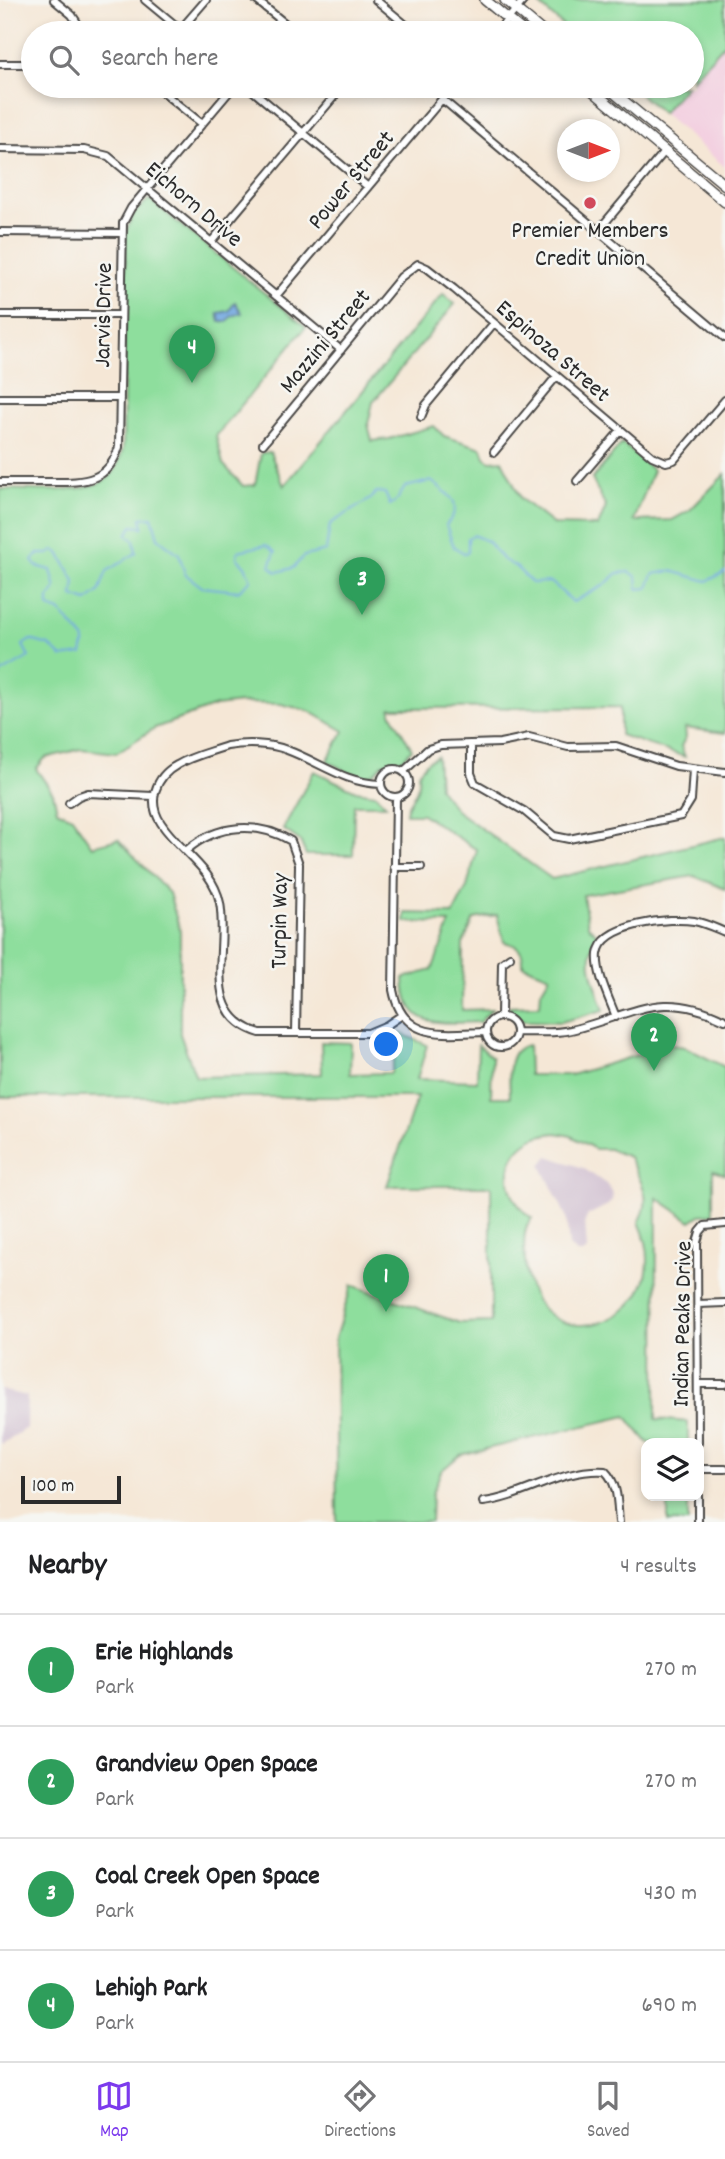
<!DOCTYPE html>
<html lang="en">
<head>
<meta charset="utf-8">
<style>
	body { margin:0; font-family:Dekko,sans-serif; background:#f2f2f2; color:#202124 }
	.controls { position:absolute; right:21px; bottom:21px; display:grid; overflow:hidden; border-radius:14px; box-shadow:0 4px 10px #0003 }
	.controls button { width:63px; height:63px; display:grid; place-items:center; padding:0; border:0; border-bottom:2px solid #e0e0e0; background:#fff; color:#202124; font:35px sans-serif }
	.compass { position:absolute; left:557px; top:119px; width:63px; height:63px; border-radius:50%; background:#fff; box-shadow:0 4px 10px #0003; rotate:90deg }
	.scale { position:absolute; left:21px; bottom:18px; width:100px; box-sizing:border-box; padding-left:7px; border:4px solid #2b2b2b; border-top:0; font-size:19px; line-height:24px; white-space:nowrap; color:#2b2b2b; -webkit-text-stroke:5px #f6f6f2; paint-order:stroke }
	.you { position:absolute; left:387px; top:1045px; width:24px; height:24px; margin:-18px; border:5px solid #fff; border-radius:50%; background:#1a73e8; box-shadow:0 0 0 10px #1a73e833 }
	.badge { display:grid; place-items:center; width:46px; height:46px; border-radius:50%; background:#7c3aed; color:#fff; font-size:23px; font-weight:700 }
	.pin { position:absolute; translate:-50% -58px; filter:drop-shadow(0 2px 4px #0008) }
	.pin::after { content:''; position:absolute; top:37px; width:24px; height:21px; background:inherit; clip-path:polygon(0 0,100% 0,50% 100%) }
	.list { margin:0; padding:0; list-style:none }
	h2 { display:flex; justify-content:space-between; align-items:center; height:91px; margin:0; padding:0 28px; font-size:30px }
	h2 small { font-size:23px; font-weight:400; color:#757577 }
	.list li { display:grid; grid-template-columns:46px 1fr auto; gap:21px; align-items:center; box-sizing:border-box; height:112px; padding:0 28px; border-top:2px solid #e0e0e0 }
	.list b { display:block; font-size:26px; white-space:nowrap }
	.list p { margin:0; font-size:23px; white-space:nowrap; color:#757577 }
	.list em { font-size:23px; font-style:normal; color:#757577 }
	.icon { flex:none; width:38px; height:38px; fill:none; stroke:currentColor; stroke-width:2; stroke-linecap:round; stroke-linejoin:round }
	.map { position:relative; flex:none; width:725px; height:1522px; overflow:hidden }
	.search { position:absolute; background:#fff; box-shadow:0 4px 10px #0003; left:21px; right:21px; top:21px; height:77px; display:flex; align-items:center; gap:18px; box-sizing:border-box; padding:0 24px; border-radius:38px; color:#757577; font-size:26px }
	.sheet { height:539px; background:#fff }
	nav { display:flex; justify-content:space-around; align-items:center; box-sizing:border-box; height:98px; border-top:2px solid #e0e0e0; background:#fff; font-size:19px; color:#757577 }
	nav a { display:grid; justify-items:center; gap:4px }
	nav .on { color:#7c3aed }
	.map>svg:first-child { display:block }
	.built { fill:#f3cfe0 }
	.industrial { fill:#cfbdcf }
	.green { fill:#8ede9d; stroke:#5c8464; stroke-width:2; fill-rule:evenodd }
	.water { fill:#72a8e0; stroke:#4e6a86; stroke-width:2 }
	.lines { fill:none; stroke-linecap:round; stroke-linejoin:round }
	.stream { stroke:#72a8e0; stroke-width:2 }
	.minor-casing { stroke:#494745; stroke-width:10 }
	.secondary-casing { stroke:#494745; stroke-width:12 }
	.minor { stroke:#fff; stroke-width:6 }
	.secondary { stroke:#fff; stroke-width:9 }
	.poi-dot { fill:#d1495b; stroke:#f6f6f2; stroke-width:2.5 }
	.labels { text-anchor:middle; stroke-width:5; stroke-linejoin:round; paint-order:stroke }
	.street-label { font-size:24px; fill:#2b2b2b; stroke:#f6f6f2 }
	.poi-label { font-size:24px; fill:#2b2b2b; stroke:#f6f6f2 }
</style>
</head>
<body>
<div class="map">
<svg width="725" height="1522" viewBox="0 0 725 1522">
	<rect width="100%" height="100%" fill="#f6f6f2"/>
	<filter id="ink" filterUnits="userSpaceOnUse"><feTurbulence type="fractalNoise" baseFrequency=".0143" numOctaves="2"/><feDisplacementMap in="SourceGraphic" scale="14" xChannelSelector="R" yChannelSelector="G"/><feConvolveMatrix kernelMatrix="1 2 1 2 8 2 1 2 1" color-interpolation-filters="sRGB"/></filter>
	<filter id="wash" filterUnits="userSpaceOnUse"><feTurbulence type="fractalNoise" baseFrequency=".00686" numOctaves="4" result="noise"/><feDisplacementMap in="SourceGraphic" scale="28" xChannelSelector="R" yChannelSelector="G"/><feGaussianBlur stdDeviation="1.57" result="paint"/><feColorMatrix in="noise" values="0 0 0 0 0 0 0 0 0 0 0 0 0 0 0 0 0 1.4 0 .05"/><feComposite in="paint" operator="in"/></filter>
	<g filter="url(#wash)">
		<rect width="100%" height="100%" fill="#f5e7d6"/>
		<path class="built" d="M725,43V167L662,113L686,86H692V80Z"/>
		<path class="industrial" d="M548,1156L583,1168L606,1184L613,1193L612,1200L608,1205L588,1215L585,1221L587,1250L583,1253H577L569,1246L566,1216L541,1165Z
			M0,1390L27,1396L26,1428L2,1444L0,1441Z"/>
		<path class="green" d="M543,0H725V43L692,80V33H571L540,5Z
			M631,86H686L662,113Z
			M149,199L306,327L216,436L223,464L243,486L255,485L261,453L270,452L284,486L443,294L455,304L373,402L368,424L372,441L389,439L434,426L444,436L482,448L485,457L490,461L502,460L521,499L554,525L598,526L606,507L592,479L622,443L653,470L634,521L672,520L690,510L725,474V733L685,728L686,737L681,746L685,757L620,735V707L391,708V713L412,749L402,760L384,763L373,774L359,778L327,761L344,731L309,711L281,704L241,703L215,706L155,728L116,753L81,749L45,758L36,769L53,793L57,810L72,817L92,846L118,839L169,893L180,931V1034L196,1077L322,1074L321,1042L351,1043L350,1074L391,1073L400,1033L427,1045L417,1079L477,1081L478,1045L492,1057L491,1097H510C510,1079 504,1049 528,1045L529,1075H571L671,1045L685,1047L725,1067V1174L713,1170V1214L700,1215L691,1221L657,1198L656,1419L688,1422V1443H648L626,1416L460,1455L441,1471L432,1494L431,1522H337L335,1338L352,1285L460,1323L491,1322V1186H387L417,1097H0V489C29,489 92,497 112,474C118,468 120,457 123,449L126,232L133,214ZM556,1133L571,1136L595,1149H609L629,1157C640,1181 654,1197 639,1222C686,1325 531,1373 525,1260C524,1245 522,1230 532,1218C505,1200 498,1159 530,1140C538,1135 547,1134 556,1133Z
			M437,756L439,788L457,811L552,879L725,837V889L694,876L583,895L588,926L597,934C583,962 595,982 604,1010L561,1022L523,1021L510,1011L509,1006L540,1005L541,991L550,976L523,965C524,950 518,945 504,942L497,915L474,919L463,944L462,1010L492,1009L480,1022C440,1023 405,1030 404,978L432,970L450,923L405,922V913L453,914L467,887L477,850L422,814H406C407,796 421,797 418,773L427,762Z
			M314,771L356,791L375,794L386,805H354L353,855H306L300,841L283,829Z
			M668,1496H688V1522H668Z"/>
		<path class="water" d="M235,302L242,313L232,316L227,322H220L218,313L229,311Z"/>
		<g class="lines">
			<path class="stream" d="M0,674L29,657L23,645L30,640L49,645L62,657L82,654L85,640L60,611L49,607V598L56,589L51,570L36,566L32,561L39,554H49L55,550L59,553L75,581L73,596L87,601L99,592L107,571L136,553L134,540L127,535L132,526L143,527L141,518L152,517L158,538L179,554L185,574L202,587L238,591L251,580L245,566L237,558L238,551L266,545L275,552L270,566L277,572L293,568L304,556L326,551L330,524L372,498L376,492L385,493L390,505L397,500L405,487L431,481C449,494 466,504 446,525L454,547L464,553L468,552V538L473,535L487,541L502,559L516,567L532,583L551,582L573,602L603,586L618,573L630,572L637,577L638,589L648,588L653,574L671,571L707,581L725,572"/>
		</g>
	</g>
	<g filter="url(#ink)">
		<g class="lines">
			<defs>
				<path id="minor" d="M54,0L72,15L84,33
					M145,0L185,33
					M256,0L297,33
					M376,0L406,25L412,33
					M180,30L206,0
					M279,33L286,25
					M496,33L524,0
					M0,64H33
					M155,86L201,123
					M247,86L368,187
					M359,86L363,88L374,86
					M442,99L725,338
					M0,149L84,150L108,156L341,350
					M598,231L665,151
					M0,232L122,233
					M212,241L343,86
					M276,296L453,86
					M0,315H121
					M0,398H120
					M421,417L426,405L494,323
					M263,444L401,277L418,264L427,268L454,289L652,456L666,462L674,460L725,400
					M494,452L556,377
					M577,481L620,431
					M0,482C17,482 34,482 51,482C83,482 108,483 119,447L123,223L131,208L234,86
					M471,744V773L475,783L524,811L554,836L569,839L681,816L691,800L693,769
					M381 783a14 14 0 1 1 28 0a14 14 0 1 1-28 0Z
					M404,771L428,749L441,745L500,743L529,737L568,747L616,746L676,766L725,772
					M381,784C344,783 320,762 287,750C270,743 245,743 227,746C210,752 192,756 177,765C155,777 147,802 161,823C179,851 213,868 220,903C229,950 199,1015 260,1033H368L387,1025L402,1015
					M396,798L393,990C403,1042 444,1033 486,1032
					M69,803L79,796L88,793L153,796
					M187,850C217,824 258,821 291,841L299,864L296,1033
					M394,867H421
					M501,1016L502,963L510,957
					M486 1032a15 15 0 1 1 30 0a15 15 0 1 1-30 0Z
					M616,1017C609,998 596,973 598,954C602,923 671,917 694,921C705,923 715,928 725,932
					M516,1032C536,1032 556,1034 575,1029C636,1013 662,989 725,1020
					M698,1304L725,1303
					M698,1384H725
					M698,1443L697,1242L700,1232L705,1226L725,1224
					M699,1469H725
					M698,1496V1522
					M483,1502C525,1497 561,1468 605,1471C619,1485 617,1504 619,1522"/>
				<path id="secondary" d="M485,0L525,33
					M505,0L544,33
					M587,86L725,202
					M606,86L725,185"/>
			</defs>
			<use href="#minor" class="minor-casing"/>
			<use href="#secondary" class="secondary-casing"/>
			<use href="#minor" class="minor"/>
			<use href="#secondary" class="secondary"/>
		</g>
	</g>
	<circle class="poi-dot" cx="590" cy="203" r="7"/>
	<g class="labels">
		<g class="street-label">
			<text transform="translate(350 179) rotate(-50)" y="8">Power Street</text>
			<text transform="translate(195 203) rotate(40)" y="8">Eichorn Drive</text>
			<text transform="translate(102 315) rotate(-89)" y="8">Jarvis Drive</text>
			<text transform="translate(324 340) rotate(-50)" y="8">Mazzini Street</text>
			<text transform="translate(554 350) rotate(41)" y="8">Espinoza Street</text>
			<text transform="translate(278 921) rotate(-89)" y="8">Turpin Way</text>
			<text transform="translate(681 1324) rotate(-89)" y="8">Indian Peaks Drive</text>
		</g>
		<g class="poi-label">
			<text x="590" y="237">Premier Members<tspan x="590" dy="28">Credit Union</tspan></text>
		</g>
	</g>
</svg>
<div class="controls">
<button><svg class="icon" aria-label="layers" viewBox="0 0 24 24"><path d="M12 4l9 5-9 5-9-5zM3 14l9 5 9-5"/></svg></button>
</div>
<svg class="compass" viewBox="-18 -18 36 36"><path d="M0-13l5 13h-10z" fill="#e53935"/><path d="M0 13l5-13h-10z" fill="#757577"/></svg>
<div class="scale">100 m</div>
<div class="you"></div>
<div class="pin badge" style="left:386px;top:1312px;background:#2e9e5b">1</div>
<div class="pin badge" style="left:654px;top:1071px;background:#2e9e5b">2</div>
<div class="pin badge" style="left:362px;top:615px;background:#2e9e5b">3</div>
<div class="pin badge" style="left:192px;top:383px;background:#2e9e5b">4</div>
<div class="search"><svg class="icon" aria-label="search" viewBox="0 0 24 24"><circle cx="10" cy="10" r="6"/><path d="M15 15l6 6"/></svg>Search here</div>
</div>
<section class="sheet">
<h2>Nearby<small>4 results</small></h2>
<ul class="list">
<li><span class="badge" style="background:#2e9e5b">1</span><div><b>Erie Highlands</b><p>Park</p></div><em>270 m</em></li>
<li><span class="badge" style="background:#2e9e5b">2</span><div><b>Grandview Open Space</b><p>Park</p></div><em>270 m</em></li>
<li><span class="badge" style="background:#2e9e5b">3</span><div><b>Coal Creek Open Space</b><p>Park</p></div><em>430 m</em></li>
<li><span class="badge" style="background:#2e9e5b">4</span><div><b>Lehigh Park</b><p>Park</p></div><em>690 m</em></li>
</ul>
</section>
<nav>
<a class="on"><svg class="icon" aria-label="map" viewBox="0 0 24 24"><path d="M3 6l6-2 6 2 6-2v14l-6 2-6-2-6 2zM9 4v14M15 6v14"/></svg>Map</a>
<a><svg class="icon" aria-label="directions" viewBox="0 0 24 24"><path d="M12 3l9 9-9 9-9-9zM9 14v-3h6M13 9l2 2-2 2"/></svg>Directions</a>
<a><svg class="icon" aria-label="saved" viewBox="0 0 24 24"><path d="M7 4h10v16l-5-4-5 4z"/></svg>Saved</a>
</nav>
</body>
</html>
